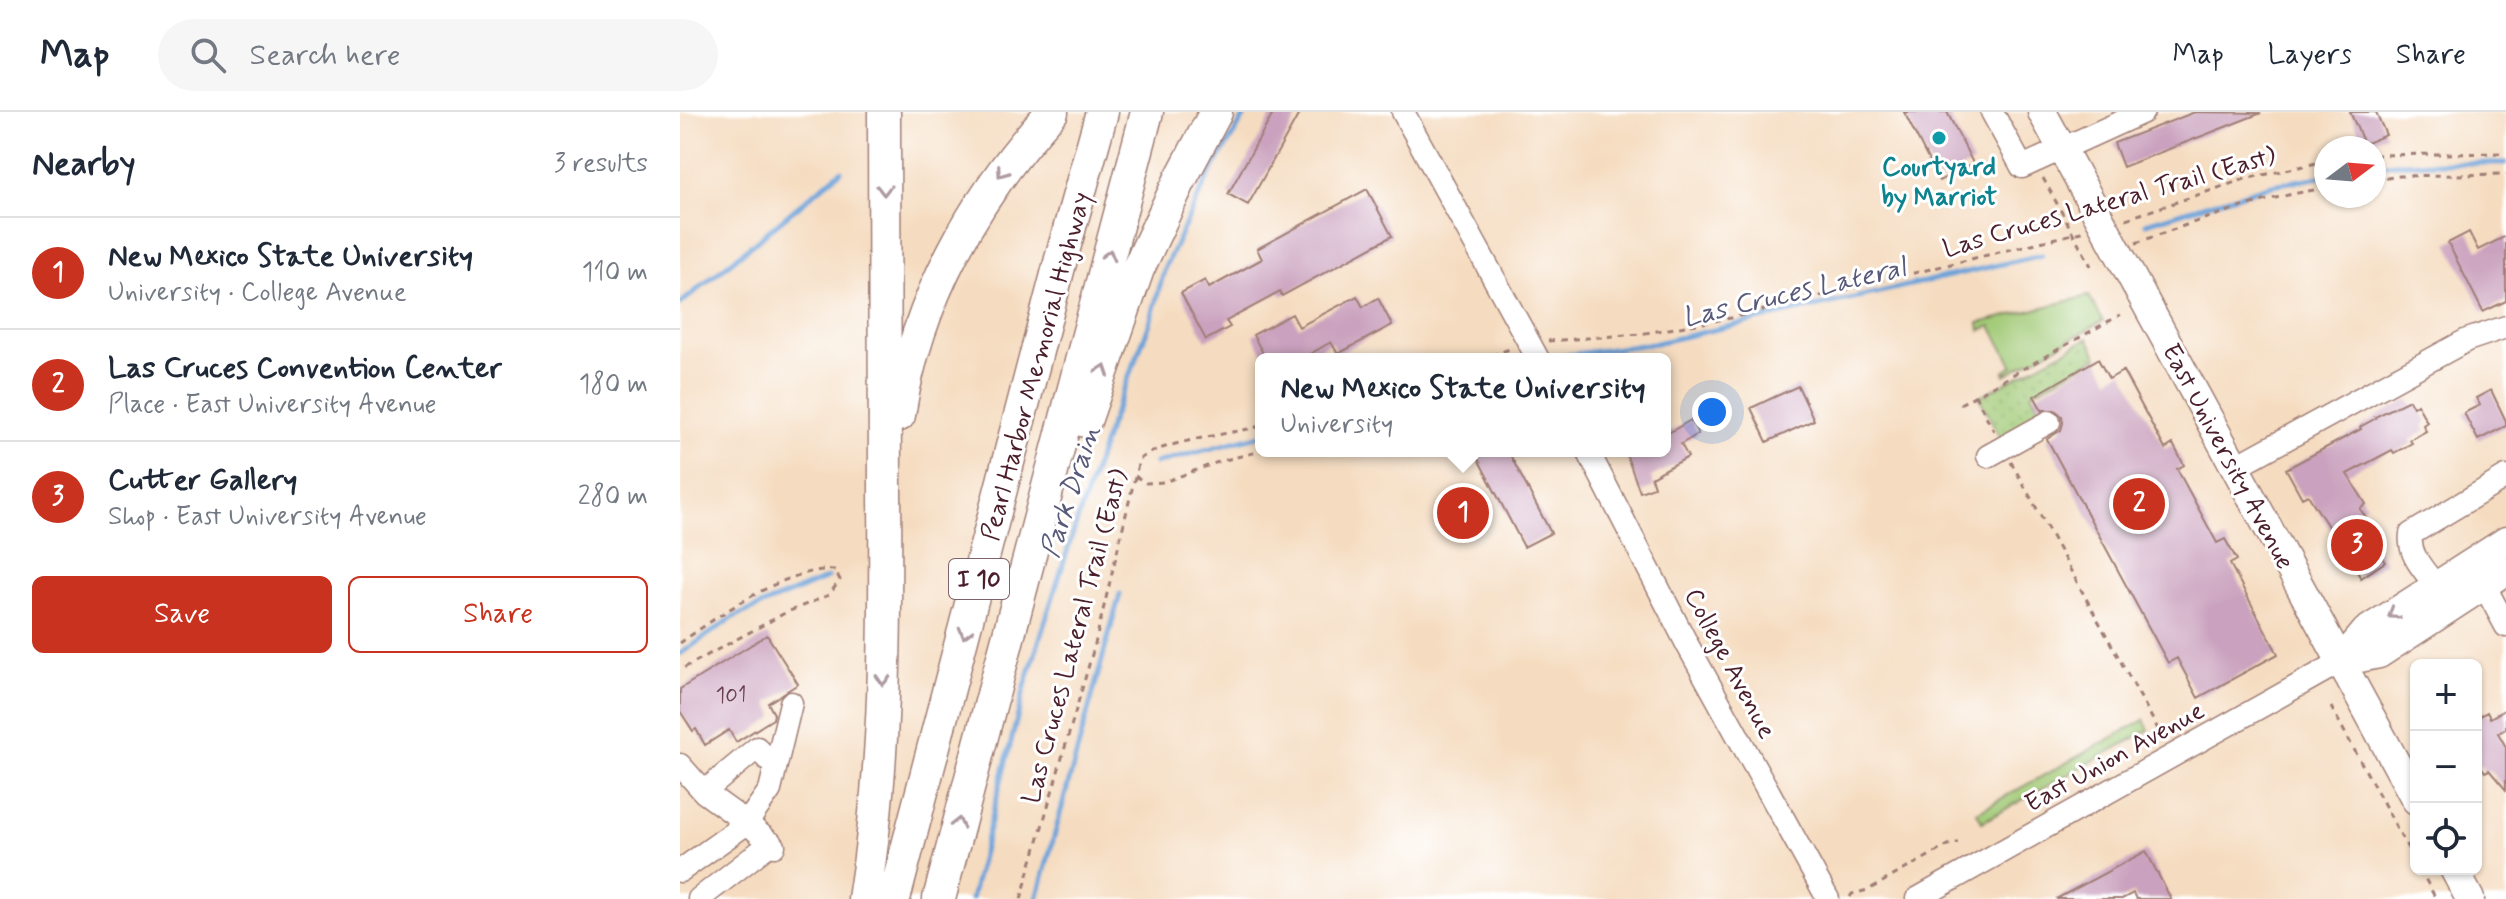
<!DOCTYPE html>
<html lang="en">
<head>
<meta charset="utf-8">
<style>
	body { margin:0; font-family:Mynerve,sans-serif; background:#f6f6f7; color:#1f2937 }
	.controls { position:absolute; right:24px; bottom:24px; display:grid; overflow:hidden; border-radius:12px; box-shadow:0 2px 6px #0004 }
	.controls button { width:72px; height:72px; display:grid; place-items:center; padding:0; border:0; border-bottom:2px solid #e0e1e3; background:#fff; color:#1f2937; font:40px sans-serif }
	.compass { position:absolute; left:1634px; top:24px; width:72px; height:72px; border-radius:50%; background:#fff; box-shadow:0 2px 6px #0004; rotate:74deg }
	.you { position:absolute; left:1032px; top:300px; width:28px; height:28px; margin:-20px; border:6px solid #fff; border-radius:50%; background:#1a73e8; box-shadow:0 0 0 12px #1a73e833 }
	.badge { display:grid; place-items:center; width:52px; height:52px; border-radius:50%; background:#c8321e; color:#fff; font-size:26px; font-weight:700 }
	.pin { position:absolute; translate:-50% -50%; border:4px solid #fff; box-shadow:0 2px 8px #0006 }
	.popup { position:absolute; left:575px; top:241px; width:416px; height:104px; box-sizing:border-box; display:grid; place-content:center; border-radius:12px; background:#fff; filter:drop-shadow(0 2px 6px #0005); font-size:26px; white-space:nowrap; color:#747a83 }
	.popup b { font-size:30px; color:#1f2937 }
	.popup::after { content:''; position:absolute; left:50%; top:100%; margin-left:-16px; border:16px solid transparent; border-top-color:#fff }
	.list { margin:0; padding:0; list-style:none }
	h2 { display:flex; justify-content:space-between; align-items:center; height:104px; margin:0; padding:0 32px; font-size:34px }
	h2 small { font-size:26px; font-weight:400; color:#747a83 }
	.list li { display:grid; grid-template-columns:52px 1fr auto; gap:24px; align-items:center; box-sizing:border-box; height:112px; padding:0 32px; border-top:2px solid #e0e1e3 }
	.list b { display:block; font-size:30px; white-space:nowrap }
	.list p { margin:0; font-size:26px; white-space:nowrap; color:#747a83 }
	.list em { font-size:26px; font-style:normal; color:#747a83 }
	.actions { display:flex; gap:16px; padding:24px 32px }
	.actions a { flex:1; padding:18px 0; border:2px solid #c8321e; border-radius:12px; text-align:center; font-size:28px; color:#c8321e }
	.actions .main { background:#c8321e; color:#fff }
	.icon { flex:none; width:44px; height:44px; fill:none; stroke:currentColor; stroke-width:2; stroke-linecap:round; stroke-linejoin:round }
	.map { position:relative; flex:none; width:1826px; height:787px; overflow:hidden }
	header { display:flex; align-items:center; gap:48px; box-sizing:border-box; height:112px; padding:0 40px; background:#fff; border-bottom:2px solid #e0e1e3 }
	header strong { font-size:38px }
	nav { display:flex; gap:44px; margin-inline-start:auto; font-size:28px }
	.search { width:560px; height:72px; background:#f6f6f7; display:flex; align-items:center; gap:20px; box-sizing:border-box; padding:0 28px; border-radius:44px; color:#747a83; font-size:30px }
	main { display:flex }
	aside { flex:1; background:#fff }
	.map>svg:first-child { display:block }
	.grass { fill:url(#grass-dots); stroke:#757450; stroke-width:2 }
	.green { fill:#a0c974; stroke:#757450; stroke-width:2 }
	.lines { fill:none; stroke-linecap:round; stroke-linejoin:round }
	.stream { stroke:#6ca2d9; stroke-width:5 }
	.building { fill:#caa1be }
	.minor-casing { stroke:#a07e76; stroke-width:25 }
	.major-casing { stroke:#a07e76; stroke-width:31 }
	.highway-casing { stroke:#a07e76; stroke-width:35 }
	.path { stroke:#a07e76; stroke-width:3; stroke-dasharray:6 6; stroke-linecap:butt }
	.minor { stroke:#fff; stroke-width:22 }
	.major { stroke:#fff; stroke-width:28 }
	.highway { stroke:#fff; stroke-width:32 }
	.oneway { stroke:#ae9aa0 }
	.culture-dot { fill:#0f9aa8; stroke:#fff; stroke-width:3 }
	.labels { text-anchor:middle; stroke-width:6; stroke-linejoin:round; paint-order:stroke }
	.number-label { font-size:22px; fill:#6a4050 }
	.shield { fill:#fff; stroke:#80626b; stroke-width:2 }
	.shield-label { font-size:24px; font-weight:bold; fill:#4a1f2b }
	.culture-label { font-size:26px; font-weight:bold; fill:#0d838f; stroke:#fff }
	.street-label { font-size:26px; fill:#4a1f2b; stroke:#fff }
	.water-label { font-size:28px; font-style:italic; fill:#595a79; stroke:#fff }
</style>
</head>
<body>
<header>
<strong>Map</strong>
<div class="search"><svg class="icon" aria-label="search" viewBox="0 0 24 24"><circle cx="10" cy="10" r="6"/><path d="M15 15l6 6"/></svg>Search here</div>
<nav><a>Map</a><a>Layers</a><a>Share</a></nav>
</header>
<main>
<aside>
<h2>Nearby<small>3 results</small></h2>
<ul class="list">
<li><span class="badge">1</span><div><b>New Mexico State University</b><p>University · College Avenue</p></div><em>110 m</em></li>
<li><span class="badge">2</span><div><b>Las Cruces Convention Center</b><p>Place · East University Avenue</p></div><em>180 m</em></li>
<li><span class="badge">3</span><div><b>Cutter Gallery</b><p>Shop · East University Avenue</p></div><em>280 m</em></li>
</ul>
<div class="actions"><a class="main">Save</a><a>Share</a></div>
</aside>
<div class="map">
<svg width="1826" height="787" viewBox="0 0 1826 787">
	<defs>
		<pattern id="grass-dots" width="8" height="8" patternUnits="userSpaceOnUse" patternTransform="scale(2)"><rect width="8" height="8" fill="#a0c974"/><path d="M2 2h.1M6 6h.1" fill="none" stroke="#8bac65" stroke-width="1.8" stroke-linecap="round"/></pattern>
	</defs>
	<rect width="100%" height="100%" fill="#fff"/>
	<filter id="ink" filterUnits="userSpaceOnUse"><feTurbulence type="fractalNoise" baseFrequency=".0125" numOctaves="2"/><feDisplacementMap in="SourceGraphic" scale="16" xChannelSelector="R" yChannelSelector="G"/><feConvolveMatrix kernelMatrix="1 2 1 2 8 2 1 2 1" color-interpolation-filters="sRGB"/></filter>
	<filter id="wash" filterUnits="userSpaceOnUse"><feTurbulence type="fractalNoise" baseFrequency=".006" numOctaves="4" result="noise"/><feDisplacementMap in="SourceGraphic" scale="32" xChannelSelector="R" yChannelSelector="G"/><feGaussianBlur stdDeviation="1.8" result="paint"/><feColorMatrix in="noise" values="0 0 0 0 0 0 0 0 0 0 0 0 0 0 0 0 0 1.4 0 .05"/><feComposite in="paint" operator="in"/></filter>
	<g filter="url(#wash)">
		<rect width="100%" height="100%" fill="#f5dcc0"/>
		<path class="grass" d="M1408,226L1418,245L1351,281L1363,303L1321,327L1299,285Z"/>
		<path class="green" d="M1409,184L1423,209L1325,263L1324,260L1333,254L1311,214L1300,219L1299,211Z
			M1464,608L1469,618L1302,710L1297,700Z"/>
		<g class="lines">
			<path class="stream" d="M1694,55L1714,51H1826
				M1466,111L1592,73L1646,64
				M0,192L161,59
				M874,245L976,231L1362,143
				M476,351L581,323
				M0,542L54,505L147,466
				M291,787L346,571L391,427L429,315L470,211L485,155L527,67L567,0
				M357,787L440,482"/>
		</g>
		<g id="blocks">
			<path class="building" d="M594,0H620L568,93L548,82Z
				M1224,0H1267L1293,51L1259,69Z
				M1515,0L1581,1L1443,55L1434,31Z
				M1670,0H1696L1706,23L1684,32Z
				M687,77L712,124L602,184L600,180L546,209L550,215L526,228L501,181L525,168L529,176L582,147L577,137Z
				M1789,120L1798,138L1826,124V189L1803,200L1768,131Z
				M677,184L683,195L698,186L712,213L658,242L651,230L621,247H586L573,223L612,202L619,215Z
				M1418,247L1429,267L1443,259L1485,337L1493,332L1504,353L1497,357L1537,431L1545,427L1557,448L1550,452L1598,542L1518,586L1497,546L1488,551L1367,327L1381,318L1383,311L1382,304L1375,298H1362L1354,284Z
				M1118,274L1134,308L1087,330L1071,296Z
				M1811,278L1826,309V314L1798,328L1784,301L1800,293L1796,286Z
				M1729,288L1733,295L1737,292L1747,310L1743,313L1746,319L1730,328L1732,331L1714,341L1712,338L1667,362L1686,392L1680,397L1690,412L1684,416L1705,450L1681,466L1628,383L1622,386L1606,357L1681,317L1680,315L1696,306L1695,305Z
				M1011,308L1018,322L1001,332L1008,345L971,365L974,375L960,380L945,339H985V323Z
				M809,339H828L871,421L844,435L797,345Z
				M87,523L118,572L88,591L94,602L93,607L56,630L49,618L25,633L16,617L13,619L0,599V577Z
				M1826,597V617L1818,621L1826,635V678L1809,658L1805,660L1800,653L1796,655V607L1807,600L1810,606Z
				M1466,739L1491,787H1456L1453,781L1442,787H1376Z"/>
		</g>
	</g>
	<g filter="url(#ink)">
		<use href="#blocks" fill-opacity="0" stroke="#a07e76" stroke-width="2"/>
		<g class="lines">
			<defs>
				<path id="minor" d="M723,0L858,247
					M1312,0L1342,55L1463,0
					M908,339L1008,534L1148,787
					M1308,344L1369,310
					M1555,355L1787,228L1826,215
					M1804,473L1826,514
					M1756,474C1744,458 1728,443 1731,422L1826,365
					M0,653L24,680L67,711L0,759
					M24,680L77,636L95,655
					M94,734L67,711L90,678L111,591
					M19,787L91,731
					M1237,787L1660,550"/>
				<path id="major" d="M1362,0L1736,688
					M1660,550L1686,519L1826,429
					M1660,550L1699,542L1826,459
					M1774,757L1790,787"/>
				<path id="highway" d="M219,303C237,188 294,85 372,0
					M405,309L458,157L500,68L536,0
					M184,787C206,652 206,513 205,376C205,251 204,125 204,0
					M214,787L381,147L422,0
					M259,787L467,0"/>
			</defs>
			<use href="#minor" class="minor-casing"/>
			<use href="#major" class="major-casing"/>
			<use href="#highway" class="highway-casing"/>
			<path class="path" d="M1694,43L1826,41
				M1363,66L1411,154
				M1694,68L1720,64L1826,62
				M1446,107L1565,67L1646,49
				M1456,131C1519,108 1580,86 1646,76
				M868,229L960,222L1051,206L1405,119
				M800,247L830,237
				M1295,283L1314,319
				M1280,292L1440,203
				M1331,350L1479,619
				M455,364L466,371L484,370L541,349L581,339
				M0,531C38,504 108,454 155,458L160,468L149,483L105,501L0,558
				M1651,595L1736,751
				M1740,757L1756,787
				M1170,785L1172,782L1188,778L1272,731H1278
				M341,787L415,532L459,348C477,330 552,322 581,314"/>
			<use href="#minor" class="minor"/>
			<use href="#major" class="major"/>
			<use href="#highway" class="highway"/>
		</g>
		<defs><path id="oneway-chevron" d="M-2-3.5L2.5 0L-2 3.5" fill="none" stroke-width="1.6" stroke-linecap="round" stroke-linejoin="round" transform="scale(2)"/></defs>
		<g class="oneway">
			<use href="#oneway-chevron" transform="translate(322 60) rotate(126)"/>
			<use href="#oneway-chevron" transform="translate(204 78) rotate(90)"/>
			<use href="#oneway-chevron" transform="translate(429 143) rotate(-75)"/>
			<use href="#oneway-chevron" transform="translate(423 258) rotate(-71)"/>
			<use href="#oneway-chevron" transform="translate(1713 502) rotate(147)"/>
			<use href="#oneway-chevron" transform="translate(285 521) rotate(105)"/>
			<use href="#oneway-chevron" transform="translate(203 568) rotate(93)"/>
			<use href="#oneway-chevron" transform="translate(278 711) rotate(-76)"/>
		</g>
	</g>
	<circle class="culture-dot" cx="1259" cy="26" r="8"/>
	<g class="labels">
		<g class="number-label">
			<text x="51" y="590">101</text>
		</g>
		<rect class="shield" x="269" y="447" width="60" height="40" rx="6"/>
		<g class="shield-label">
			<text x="299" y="475">I 10</text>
		</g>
		<g class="culture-label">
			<text x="1259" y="63">Courtyard<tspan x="1259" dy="30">by Marriot</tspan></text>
		</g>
		<g class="street-label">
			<text transform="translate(1429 89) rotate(-16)" y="9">Las Cruces Lateral Trail (East)</text>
			<text transform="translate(355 254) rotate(-75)" y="9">Pearl Harbor Memorial Highway</text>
			<text transform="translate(1549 344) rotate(62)" y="9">East University Avenue</text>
			<text transform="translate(394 524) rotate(-75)" y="9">Las Cruces Lateral Trail (East)</text>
			<text transform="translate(1051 551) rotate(62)" y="9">College Avenue</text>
			<text transform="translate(1434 644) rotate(-29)" y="9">East Union Avenue</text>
		</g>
		<g class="water-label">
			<text transform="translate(1114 179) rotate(-13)" y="10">Las Cruces Lateral</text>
			<text transform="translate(389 379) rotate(-72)" y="10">Park Drain</text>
		</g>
	</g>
</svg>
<div class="controls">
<button>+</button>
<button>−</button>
<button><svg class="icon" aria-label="locate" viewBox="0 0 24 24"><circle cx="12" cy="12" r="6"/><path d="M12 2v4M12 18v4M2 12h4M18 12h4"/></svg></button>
</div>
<svg class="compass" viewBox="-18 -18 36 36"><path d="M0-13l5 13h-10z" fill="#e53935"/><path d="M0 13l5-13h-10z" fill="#747a83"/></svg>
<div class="you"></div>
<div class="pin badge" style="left:783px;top:401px">1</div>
<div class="popup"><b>New Mexico State University</b>University</div>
<div class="pin badge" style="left:1459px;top:392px">2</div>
<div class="pin badge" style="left:1677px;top:433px">3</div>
</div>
</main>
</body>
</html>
